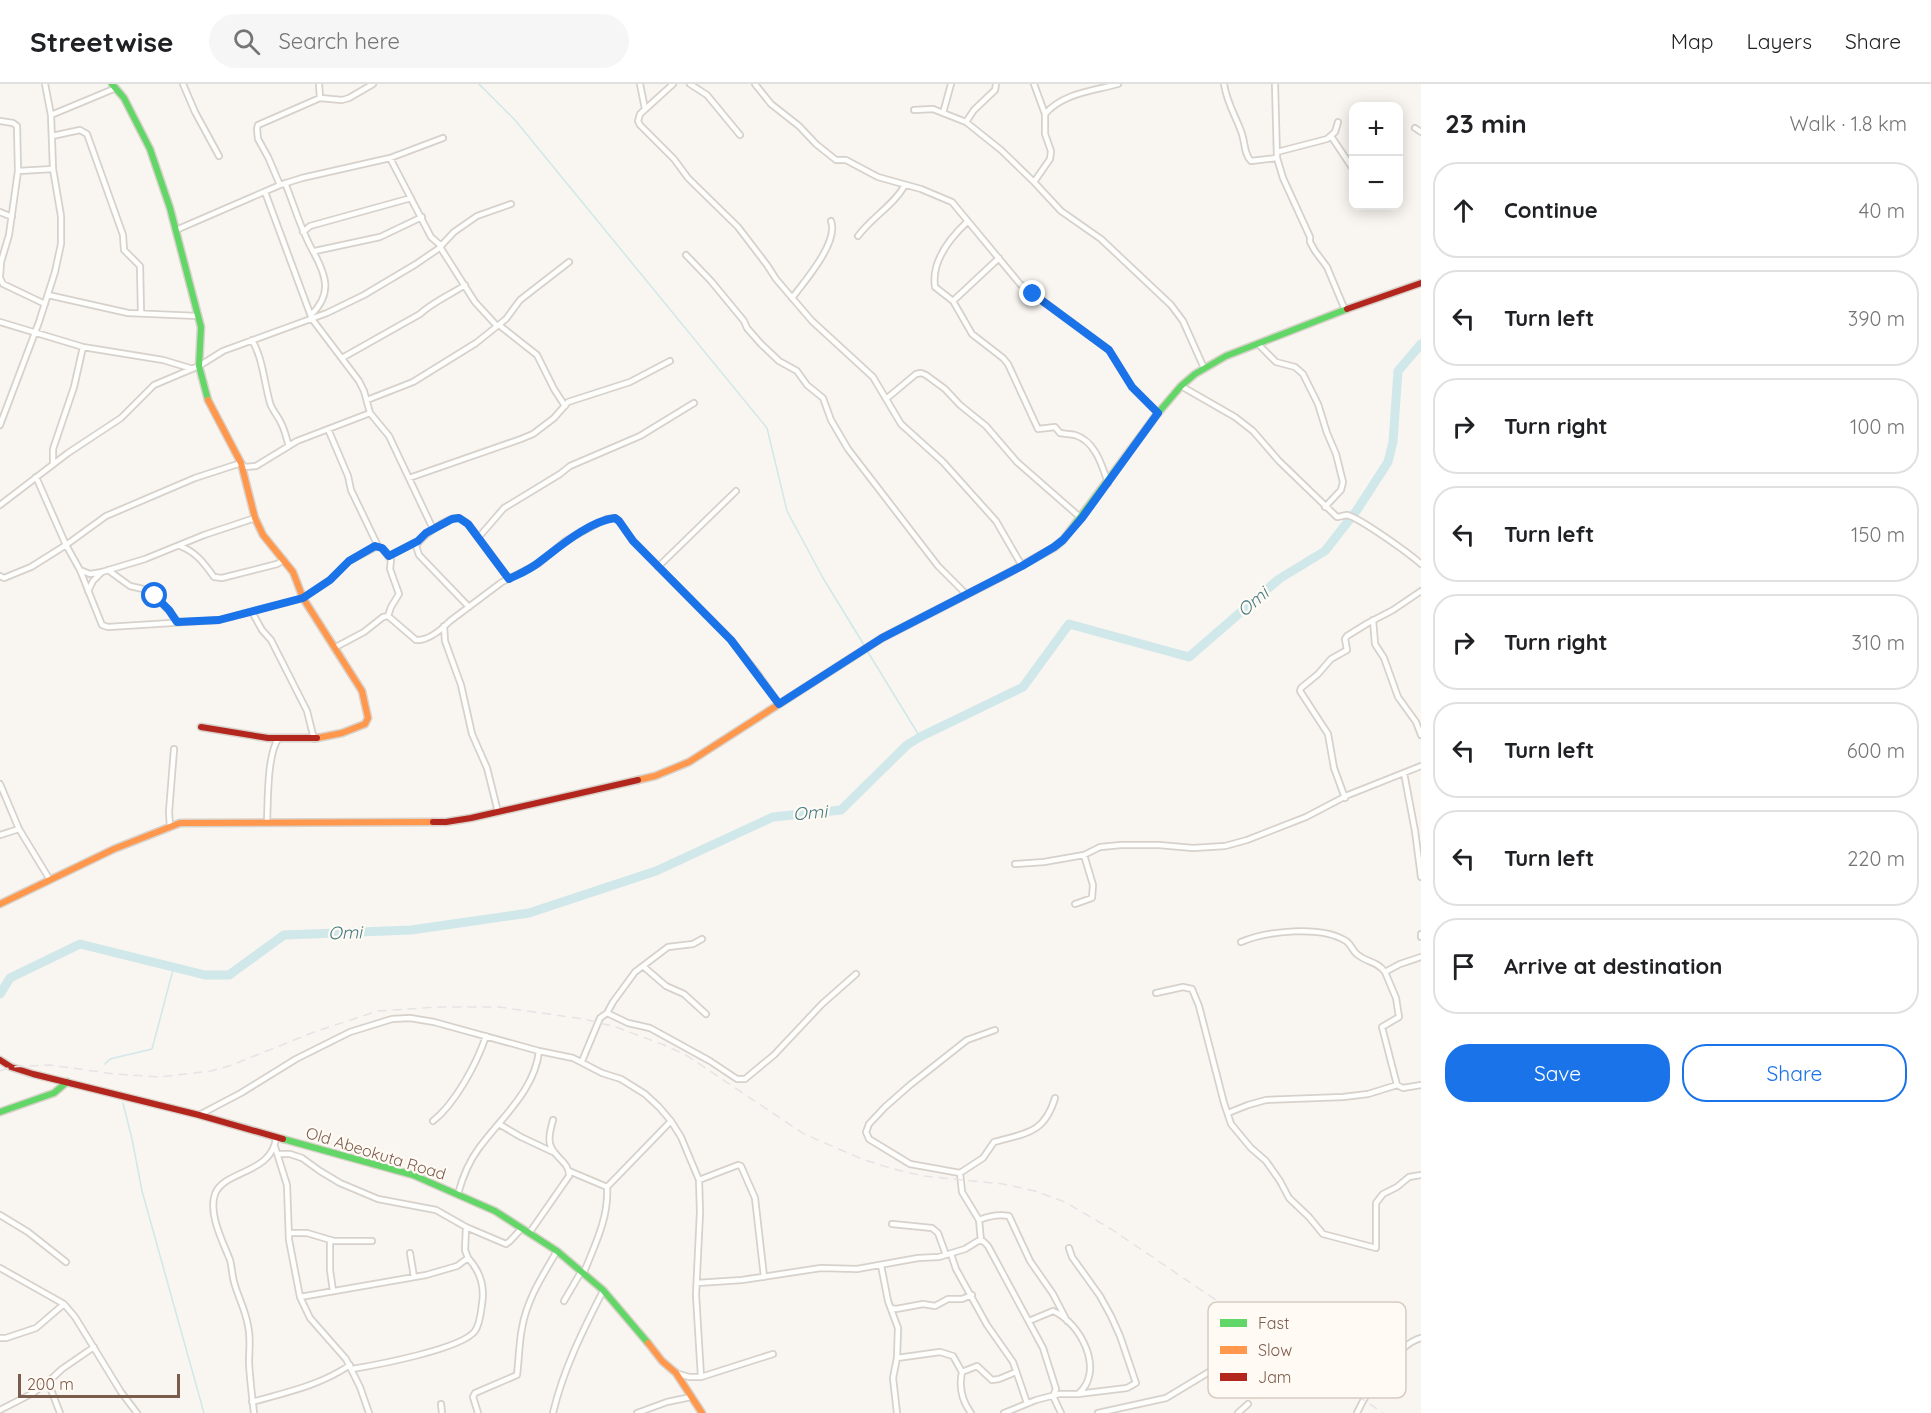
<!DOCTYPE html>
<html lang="en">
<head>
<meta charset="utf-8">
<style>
	body { margin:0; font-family:Quicksand,sans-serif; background:#f6f6f6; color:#202124 }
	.controls { position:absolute; right:18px; top:18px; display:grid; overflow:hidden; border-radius:12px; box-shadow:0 3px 15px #0003 }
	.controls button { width:54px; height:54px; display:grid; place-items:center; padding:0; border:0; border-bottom:2px solid #e0e0e0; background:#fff; color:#202124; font:30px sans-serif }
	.scale { position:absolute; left:18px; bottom:15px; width:162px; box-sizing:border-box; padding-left:6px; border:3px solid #7a5c4d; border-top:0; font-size:16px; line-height:21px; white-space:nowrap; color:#7a5c4d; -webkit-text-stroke:4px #fffaf3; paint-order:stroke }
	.stop { position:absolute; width:18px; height:18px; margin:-14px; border:4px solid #1a73e8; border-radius:50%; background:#fff }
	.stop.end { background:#1a73e8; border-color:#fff; box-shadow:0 2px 6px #0008 }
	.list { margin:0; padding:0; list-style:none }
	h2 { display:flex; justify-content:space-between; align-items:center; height:78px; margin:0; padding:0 24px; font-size:26px }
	h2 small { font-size:20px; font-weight:400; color:#757577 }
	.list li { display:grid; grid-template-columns:39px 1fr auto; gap:18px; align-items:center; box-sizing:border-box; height:96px; margin:0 12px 12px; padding:0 12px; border:2px solid #e0e0e0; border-radius:24px }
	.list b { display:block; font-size:22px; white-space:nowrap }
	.list em { font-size:20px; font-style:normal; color:#757577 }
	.actions { display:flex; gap:12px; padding:18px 24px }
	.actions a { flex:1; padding:14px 0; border:2px solid #1a73e8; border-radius:24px; text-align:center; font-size:21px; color:#1a73e8 }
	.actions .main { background:#1a73e8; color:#fff }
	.icon { flex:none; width:33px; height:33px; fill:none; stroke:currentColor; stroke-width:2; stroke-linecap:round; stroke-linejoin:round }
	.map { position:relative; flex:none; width:1421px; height:1329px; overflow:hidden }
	header { display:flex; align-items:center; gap:36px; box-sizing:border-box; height:84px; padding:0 30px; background:#fff; border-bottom:2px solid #e0e0e0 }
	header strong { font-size:28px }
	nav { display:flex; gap:33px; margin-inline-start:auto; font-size:21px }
	.search { width:420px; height:54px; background:#f6f6f6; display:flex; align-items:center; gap:15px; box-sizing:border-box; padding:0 21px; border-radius:33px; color:#757577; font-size:22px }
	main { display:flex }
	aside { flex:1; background:#fff }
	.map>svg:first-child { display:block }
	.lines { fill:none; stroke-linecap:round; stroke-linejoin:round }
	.stream { stroke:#d0e8ea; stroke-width:1.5 }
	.river { stroke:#d0e8ea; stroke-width:9 }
	.street-casing { stroke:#d7d1cb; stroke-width:8 }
	.fast-casing { stroke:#d9d2cb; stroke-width:9 }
	.slow-casing { stroke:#d9d2cb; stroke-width:9 }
	.jam-casing { stroke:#d9d2cb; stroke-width:9 }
	.street { stroke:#fefefd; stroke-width:4.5 }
	.fast { stroke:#63d668; stroke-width:6 }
	.slow { stroke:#ff974d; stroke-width:6 }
	.jam { stroke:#b3261e; stroke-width:6 }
	.rail { stroke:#e6e3e7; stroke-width:1.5; stroke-dasharray:9 6; stroke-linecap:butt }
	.route { stroke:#1a73e8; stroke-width:8 }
	.labels { text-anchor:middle; stroke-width:4.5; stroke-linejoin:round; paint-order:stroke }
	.street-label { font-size:16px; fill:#7a5c4d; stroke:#fffaf3 }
	.water-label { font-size:18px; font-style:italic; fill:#437c86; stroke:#fffaf3 }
	.key { fill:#fffaf3; stroke:#d7cbc1; stroke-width:1.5 }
	.key-label { font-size:16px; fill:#7a5c4d }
</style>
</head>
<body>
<header>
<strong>Streetwise</strong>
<div class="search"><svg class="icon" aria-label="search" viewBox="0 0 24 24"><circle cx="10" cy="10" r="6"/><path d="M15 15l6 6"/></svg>Search here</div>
<nav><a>Map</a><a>Layers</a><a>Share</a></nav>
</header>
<main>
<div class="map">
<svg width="1421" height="1329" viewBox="0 0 1421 1329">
	<rect width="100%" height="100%" fill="#f9f5f0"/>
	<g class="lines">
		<path class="stream" d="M479,0L515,36L767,344L787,427L823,494L864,561
			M866,565L920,653
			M105,980L110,975L152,965L174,882
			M123,1019L132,1055L142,1107L204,1329"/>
		<path class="river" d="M0,910L10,894L80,860L205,891H229L284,851L411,846L529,829L656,787L773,733L841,726L907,661L920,653L1023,603L1069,540L1189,573L1279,495L1325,467L1357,426L1388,378L1393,358L1398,287L1421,260"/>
		<defs>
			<path id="street" d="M183,0L195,28L219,72
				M319,0L320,14
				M640,0L645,25
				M673,0L640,30L638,37L640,41L674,75L688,94L738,143L767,181L776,195L812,237L873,293L901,340L943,378L996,437L1022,482
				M690,0L707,11L740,51
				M755,0L771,20L799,42L816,60L836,76H846L878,93L921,105L952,118L1020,200L1109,266L1132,303L1158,329
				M951,0L943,29L966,38L1001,66L1034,98L1061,127L1101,155L1171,221L1183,237L1204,284
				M1034,0L1045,30
				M1224,0C1227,20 1236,32 1242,50C1245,59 1244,70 1251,77L1277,74
				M1275,0L1277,74L1283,94L1310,153V158L1315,167L1327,183L1345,226
				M914,26L933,25L943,29
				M51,31L116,4
				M0,37L13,39L17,42L18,87L9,151L1,178L0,192
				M966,38L974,26L995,6L996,0
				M1415,44L1421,48
				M52,52L80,46L87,50L123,151L124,166L140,182L141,229
				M1331,52L1353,85
				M1277,68L1327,55L1335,48L1338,38
				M390,74L431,153L439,160L442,161
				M18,87L53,85
				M1034,98L1050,75L1051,67L1045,50V30C1063,9 1093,7 1118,0
				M285,99C295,123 301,147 314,169
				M280,101L268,73L258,55L257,45L258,41L320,14L342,16L349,14L373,0
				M265,108L312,235L359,297L364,307L370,329L389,352L433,445
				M0,128L12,133
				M967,138C950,154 931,177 935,203L953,217L972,250L1003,274L1008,280L1038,345L1055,343L1060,349C1065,350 1070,350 1075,351C1095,357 1102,381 1108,399
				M176,146L280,101L302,94L390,74L443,54
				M303,148L310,142L411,114
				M858,152C872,133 894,121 905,101
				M440,163L475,218L497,242
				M686,171L711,197L744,237L747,244L761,260L779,277L797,287L807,301L823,314L831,336L848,365L938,482L966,510
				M0,194L3,200L45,220
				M48,211L128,229L198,232
				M792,214C805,197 839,158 831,137
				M953,217L999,174
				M311,231C332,210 327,193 314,169L315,167L380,153L422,133
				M0,238L83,263L163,276L193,285
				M499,241L537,271L554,305L565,322
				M252,256C263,275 264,298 270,319C272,326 278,332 281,339C285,346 286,354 289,362
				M1258,260L1276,278L1295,283L1303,290L1318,320L1327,349L1336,370L1343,398L1341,406L1325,423
				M342,274L420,230C433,218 450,211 465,201
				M1181,302L1235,333L1253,347L1279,377L1337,433C1338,433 1347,431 1347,431C1360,434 1410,470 1421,480
				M886,315L916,290L921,289L926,291L945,305L960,321L986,342L1017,378L1081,434
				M367,316L413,298L476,259L506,235L520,216L569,178
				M0,341L39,238L55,188L61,160V132L53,85L51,31L45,0
				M53,380V365L74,303L83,263
				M36,393L66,461L80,486L102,541L108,543L219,536L303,514L330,496L349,477L374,464L377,460L351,406L348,392L328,345
				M409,394L521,355L533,350L554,334L568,318L630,298L670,277
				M0,421L68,369L121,334L154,301L199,282L223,267L327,229L364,211L416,180L438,165L454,148L477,132L511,120
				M478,454L504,424L560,390L570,382L640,352L694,319
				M180,462C196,468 204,479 214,493L222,494L277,480L284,476
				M375,462L382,464L391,476L390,485L399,510L391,523L388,532
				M389,472L418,457
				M658,483L736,407
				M80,486L90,490L102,488L145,475L204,451L255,434
				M108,486L130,502L143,505L155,512L169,527L177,538
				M0,492L4,494L31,483L66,461L106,432L195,394L241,379L245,383L256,382L297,357L370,329
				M88,507L93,497L102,488
				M469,523L419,471L416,462C421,453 449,431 459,434C462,435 465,438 468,440L509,495
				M252,528L262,546L271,556L307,627L314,655
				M1373,536L1375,560L1384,574L1398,613L1416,638L1421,651
				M444,542L445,557L461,601L472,650L487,684L498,728
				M334,564L364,548L383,533L388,532L416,556C428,557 442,545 450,537L502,498L538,480L565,457L606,435L615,434L619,437L633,457L731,556L758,590L779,620
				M1404,689L1415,747L1421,793
				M0,700L19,745L50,796
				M1345,714L1334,684L1328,650L1300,607L1301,604L1318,590L1331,575L1347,566L1345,555L1347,552L1368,539L1393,526L1421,507
				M267,738C268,717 267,672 278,655
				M170,743L169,728L174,665
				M0,751L19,745
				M1015,780L1044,778L1084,771L1100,763L1121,761H1159L1193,764L1225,762L1247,756L1306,733L1348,711L1421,682
				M1075,820L1092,814L1093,801L1084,771
				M1421,850V853
				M1241,858C1267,847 1321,841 1346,857C1351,860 1353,868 1358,871C1368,879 1377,877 1385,888
				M1421,873L1400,880L1385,888L1396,914L1399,933L1382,943L1397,1001L1403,1004L1421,1001
				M644,883L666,902L684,910L706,930
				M1156,909L1183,903L1192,905L1199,922L1224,1019L1231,1040L1251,1064L1266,1077L1280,1097L1289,1114L1309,1133L1323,1150L1376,1164V1119L1383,1110L1397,1103L1409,1093L1421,1091
				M607,929L628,939L650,944L710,977L737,995H745L774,971L822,920L856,890
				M582,977L600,934L607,929L613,918L635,888L668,863L693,860L702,855
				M1228,1029L1248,1021L1266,1016L1343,1013L1368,1010L1397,1001
				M201,1030L241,1009L296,975L350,948L392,935L410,934L434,938L539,967L573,974L602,989L621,995L645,1010L659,1023L671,1037L681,1053L699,1096L700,1128L696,1211L701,1293H689L679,1290
				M433,1037C455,1020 477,979 486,952
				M499,1040L521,1053L553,1068
				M275,1063L287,1101L289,1156L300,1213L310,1234L346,1275L360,1303L369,1329
				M278,1070H290L302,1074L320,1087L340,1099L378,1115L436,1126L466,1143L506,1160L510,1157L522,1144
				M569,1087L607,1103
				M960,1089L910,1080L869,1055L866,1048L869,1040L885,1023L910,1001L967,956L995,946
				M699,1096L738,1081L741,1082L755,1114L764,1193
				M458,1110C462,1095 470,1076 479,1064C501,1034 535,1006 539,967
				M0,1131L28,1148L66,1178
				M979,1136C989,1132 998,1130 1009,1132L1030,1177L1053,1210L1067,1237
				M892,1140L932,1144L938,1149L946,1171
				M530,1148L569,1092C570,1078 553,1073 550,1060C548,1052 551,1044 553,1036
				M289,1149H307L334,1157H372
				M330,1156V1186L333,1207
				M981,1157L979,1136L962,1108L960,1089L983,1074L994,1058C1026,1049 1044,1050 1055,1014
				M410,1169L414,1193
				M951,1170L956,1185L987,1241L1013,1278L1027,1319
				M881,1181L888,1217L898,1244L897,1274L893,1294L897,1329
				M0,1184L64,1220L75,1233L121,1308L137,1329
				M584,1188C595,1161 609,1133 607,1103L671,1037
				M697,1199L742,1196L821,1184L857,1185L918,1174L939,1173L965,1165L978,1157H983L988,1162L1043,1264L1056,1305L1053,1312L1061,1329
				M300,1213L426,1191L457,1182L468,1174L465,1166L466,1143
				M564,1217L581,1188
				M891,1224L896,1225L923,1220L935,1222L948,1215H962L972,1211
				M1029,1237L1053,1227C1080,1238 1106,1287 1078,1310
				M0,1254H6L36,1244L64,1220
				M897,1274L940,1268L953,1272L962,1288L977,1282L992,1296L999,1295L1016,1288
				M352,1285C376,1281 462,1265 475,1247C480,1240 481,1228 482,1220C485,1202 480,1187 468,1174
				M962,1288C959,1302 962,1317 971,1329
				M701,1293L773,1270
				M48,1298L60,1329
				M252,1318C287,1308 319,1302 350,1281
				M441,1320L442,1329
				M0,1326L33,1309L48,1298L62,1285L94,1263
				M254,1329C252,1312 250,1296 249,1279C249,1266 251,1254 248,1242C246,1227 238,1213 234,1198C232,1191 232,1183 230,1176C223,1158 208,1130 215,1110C224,1086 272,1090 276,1054
				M478,1329L473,1313L475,1309L517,1291C519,1275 519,1259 522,1244C527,1215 543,1191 557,1167
				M553,1329C563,1286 583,1246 603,1207
				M637,1329L667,1318L691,1313
				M1004,1329L1036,1316L1059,1310H1078L1127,1304L1136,1299L1120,1252L1111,1232L1100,1212L1072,1173L1069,1164
				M1098,1329L1166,1314L1219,1282L1241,1266
				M1238,1329L1248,1320
				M1357,1329C1367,1307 1397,1260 1421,1254"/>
			<path id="fast" d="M112,0L124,14L150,65L170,124L201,243L199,282L208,316
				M1001,493L1055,463L1063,456L1158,329L1181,302L1195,290L1226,272L1347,225
				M0,1028L54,1009L67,998
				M283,1055L413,1091L495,1127L557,1167L603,1206L648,1259"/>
			<path id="slow" d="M208,316L241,379L255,434L263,451L293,488L303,514L362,607L368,634L365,640L342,649L317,654
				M638,696L655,692L689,678L882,554L1001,493
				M0,820L114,765L180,739L433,738
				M648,1259L662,1277L676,1289L702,1329"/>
			<path id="jam" d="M1347,225L1421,199
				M201,643L268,654H317
				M433,738H446L471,734L638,696
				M0,976L11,983L33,990L199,1031L283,1055"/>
		</defs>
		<use href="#street" class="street-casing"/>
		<use href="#fast" class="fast-casing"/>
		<use href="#slow" class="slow-casing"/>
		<use href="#jam" class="jam-casing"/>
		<use href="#street" class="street"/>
		<use href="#fast" class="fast"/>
		<use href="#slow" class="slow"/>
		<use href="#jam" class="jam"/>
		<path class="rail" d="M0,987L11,983L50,981L115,990L160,993L211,987L232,981L314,948L378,927L437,923H499L584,935L616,943L664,961L686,971L804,1050L862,1075L893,1085L924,1092L1003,1100L1035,1107L1065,1118L1111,1145L1383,1329"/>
	</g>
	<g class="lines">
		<path class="route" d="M155,512L169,526L177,538L219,536L303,514L330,496L349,477L375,462L382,464L389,472L418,457L426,449L452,435L459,434L468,440L509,495C519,490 529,486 538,479C558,464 589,437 615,434L619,437L633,457L731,556L779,620L882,554L1022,482L1054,463L1063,456L1082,434L1158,329L1132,303L1109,266L1033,210"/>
	</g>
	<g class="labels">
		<g class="street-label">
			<text transform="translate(376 1069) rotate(17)" y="6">Old Abeokuta Road</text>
		</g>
		<g class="water-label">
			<text transform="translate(1253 518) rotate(-41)" y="6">Omi</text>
			<text transform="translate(810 729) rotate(-5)" y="6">Omi</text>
			<text transform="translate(345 849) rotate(-2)" y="6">Omi</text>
		</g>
	</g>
	<rect x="1208" y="1218" width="198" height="96" rx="9" class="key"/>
	<rect x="1220" y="1235" width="27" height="8" fill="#63d668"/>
	<rect x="1220" y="1262" width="27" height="8" fill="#ff974d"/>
	<rect x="1220" y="1289" width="27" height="8" fill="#b3261e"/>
	<g class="key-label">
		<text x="1258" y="1245">Fast</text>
		<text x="1258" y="1272">Slow</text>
		<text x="1258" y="1299">Jam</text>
	</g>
</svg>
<div class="controls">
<button>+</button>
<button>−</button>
</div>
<div class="scale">200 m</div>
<div class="stop" style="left:155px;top:512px"></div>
<div class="stop end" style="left:1033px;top:210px"></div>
</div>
<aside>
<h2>23 min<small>Walk · 1.8 km</small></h2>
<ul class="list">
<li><svg class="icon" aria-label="ahead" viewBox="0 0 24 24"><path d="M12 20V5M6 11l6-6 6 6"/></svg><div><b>Continue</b></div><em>40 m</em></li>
<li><svg class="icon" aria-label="left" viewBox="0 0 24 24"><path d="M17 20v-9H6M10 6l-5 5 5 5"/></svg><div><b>Turn left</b></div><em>390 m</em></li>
<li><svg class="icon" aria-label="right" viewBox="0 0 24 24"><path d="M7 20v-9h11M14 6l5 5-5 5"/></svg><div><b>Turn right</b></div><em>100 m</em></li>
<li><svg class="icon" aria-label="left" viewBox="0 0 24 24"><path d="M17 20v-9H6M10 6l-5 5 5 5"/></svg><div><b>Turn left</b></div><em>150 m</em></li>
<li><svg class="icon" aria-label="right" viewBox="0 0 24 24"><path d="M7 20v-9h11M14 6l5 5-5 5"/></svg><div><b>Turn right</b></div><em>310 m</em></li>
<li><svg class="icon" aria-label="left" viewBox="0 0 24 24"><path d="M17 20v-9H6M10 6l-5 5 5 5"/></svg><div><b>Turn left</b></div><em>600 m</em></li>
<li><svg class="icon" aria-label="left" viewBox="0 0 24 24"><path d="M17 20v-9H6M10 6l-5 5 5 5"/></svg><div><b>Turn left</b></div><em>220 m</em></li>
<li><svg class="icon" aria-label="arrive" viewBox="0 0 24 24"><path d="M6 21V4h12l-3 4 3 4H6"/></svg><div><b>Arrive at destination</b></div></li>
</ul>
<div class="actions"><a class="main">Save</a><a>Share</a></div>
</aside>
</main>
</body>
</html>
